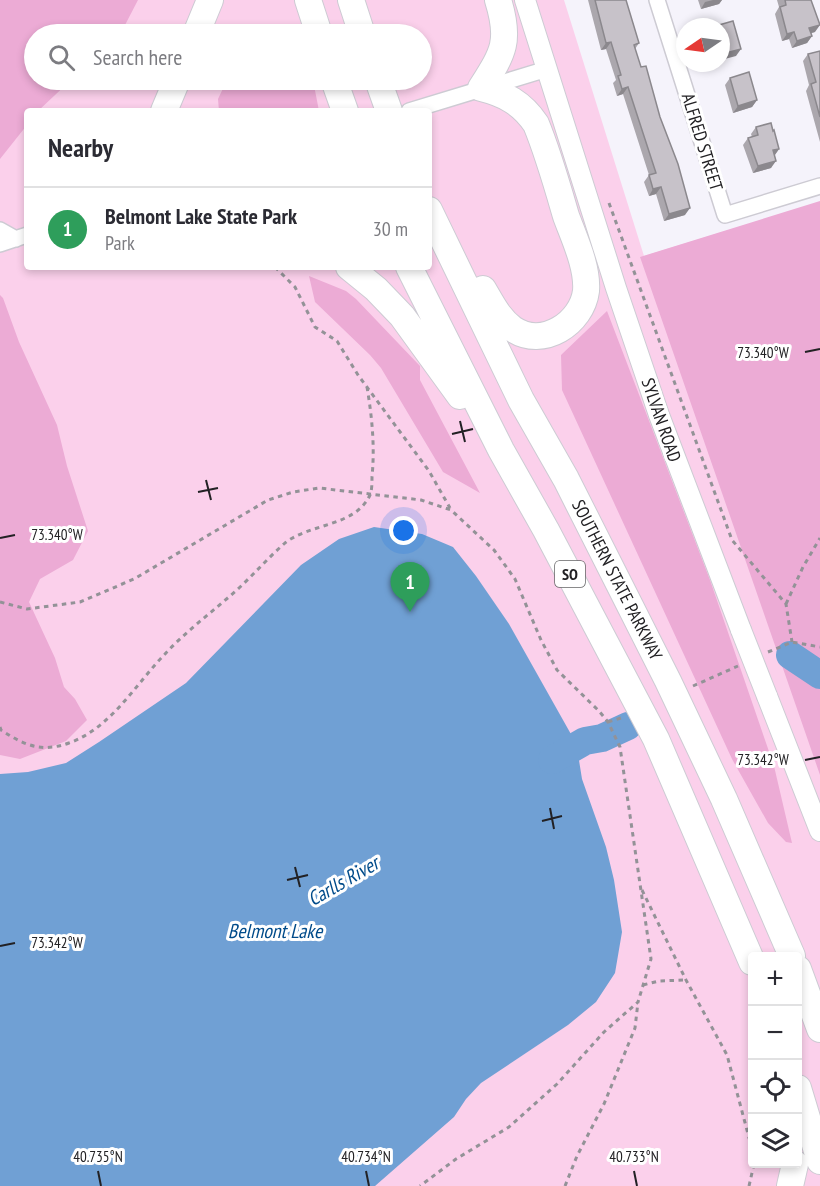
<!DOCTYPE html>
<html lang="en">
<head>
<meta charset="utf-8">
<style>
	body { margin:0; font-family:"PT Sans Narrow",sans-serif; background:#f7f7f7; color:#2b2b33 }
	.controls { position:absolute; right:18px; bottom:18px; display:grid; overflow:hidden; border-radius:6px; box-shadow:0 3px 9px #0003 }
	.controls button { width:54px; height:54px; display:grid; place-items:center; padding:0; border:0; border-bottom:2px solid #e1e1e2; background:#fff; color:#2b2b33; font:30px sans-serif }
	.compass { position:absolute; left:676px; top:18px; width:54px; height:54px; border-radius:50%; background:#fff; box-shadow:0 3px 9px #0003; rotate:257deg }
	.you { position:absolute; left:404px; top:531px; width:21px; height:21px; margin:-15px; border:4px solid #fff; border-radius:50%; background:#1a73e8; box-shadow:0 0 0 9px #1a73e833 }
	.badge { display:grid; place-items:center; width:39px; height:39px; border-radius:50%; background:#db2777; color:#fff; font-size:20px; font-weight:700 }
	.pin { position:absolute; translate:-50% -50px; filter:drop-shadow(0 2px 3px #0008) }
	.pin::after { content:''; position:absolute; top:32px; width:21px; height:18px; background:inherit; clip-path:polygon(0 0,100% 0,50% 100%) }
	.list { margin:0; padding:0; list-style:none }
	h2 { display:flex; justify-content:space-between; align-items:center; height:78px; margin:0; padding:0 24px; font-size:26px }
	h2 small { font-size:20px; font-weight:400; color:#7c7c81 }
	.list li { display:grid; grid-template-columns:39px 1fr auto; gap:18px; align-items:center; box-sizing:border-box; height:84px; padding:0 24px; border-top:2px solid #e1e1e2 }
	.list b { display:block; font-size:22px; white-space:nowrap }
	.list p { margin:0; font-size:20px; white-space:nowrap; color:#7c7c81 }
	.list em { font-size:20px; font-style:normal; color:#7c7c81 }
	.icon { flex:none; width:33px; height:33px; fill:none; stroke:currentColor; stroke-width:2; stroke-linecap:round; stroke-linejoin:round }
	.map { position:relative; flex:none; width:820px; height:1186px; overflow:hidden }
	.search { position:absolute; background:#fff; box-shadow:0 3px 9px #0003; left:24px; top:24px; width:408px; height:66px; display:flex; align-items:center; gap:15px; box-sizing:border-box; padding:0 21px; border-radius:33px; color:#7c7c81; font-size:22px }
	.panel { position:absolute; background:#fff; box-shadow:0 3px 9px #0003; left:24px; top:108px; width:408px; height:162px; border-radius:6px }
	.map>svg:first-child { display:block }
	.green { fill:#fbd0eb; fill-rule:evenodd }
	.forest { fill:#ecabd5 }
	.water { fill:#70a0d4 }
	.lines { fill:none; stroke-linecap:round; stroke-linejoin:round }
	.river { stroke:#70a0d4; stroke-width:28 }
	.street-casing { stroke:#cdcbd3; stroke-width:18 }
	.secondary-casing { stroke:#cdcbd3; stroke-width:22 }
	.highway-casing { stroke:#cdcbd3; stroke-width:28 }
	.path { stroke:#939297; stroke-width:3; stroke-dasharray:4.5 4.5; stroke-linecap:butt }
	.street { stroke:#fff; stroke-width:15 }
	.secondary { stroke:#fff; stroke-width:20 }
	.highway { stroke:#fff; stroke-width:26 }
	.secondary-bridge-casing { stroke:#cdcbd3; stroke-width:22; stroke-linecap:butt }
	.secondary-bridge { stroke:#fff; stroke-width:20 }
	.wall { fill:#aba7ad }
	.shaded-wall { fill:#8b888d }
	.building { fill:#c7c2c9; stroke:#8b888d; stroke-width:1.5 }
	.ticks { fill:none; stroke:#222124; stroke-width:2 }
	.labels { text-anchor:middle; stroke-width:6; stroke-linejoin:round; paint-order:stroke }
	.shield { fill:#fff; stroke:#646466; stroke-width:1.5 }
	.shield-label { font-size:16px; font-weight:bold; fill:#222124 }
	.street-label { font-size:18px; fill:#222124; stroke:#fff }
	.water-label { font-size:20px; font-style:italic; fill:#004b8a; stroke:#fff }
	.ticks-label { font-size:15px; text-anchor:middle; fill:#222124; stroke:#fff; stroke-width:6; stroke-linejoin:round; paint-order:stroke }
</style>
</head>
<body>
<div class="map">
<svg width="820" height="1186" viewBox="0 0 820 1186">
	<rect width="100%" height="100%" fill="#f5f3fb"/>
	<path class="green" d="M0,0H564L644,256L820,202V1186H0ZM34,34H422V80H34ZM27,111H429V267H27ZM752,956H798V1164H752Z"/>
	<path class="forest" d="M0,0H138L124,27L117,34H34V80H71L38,111H27V125L0,159Z
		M227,80H313L319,111H219L218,99Z
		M820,201V775L640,257Z
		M309,276L346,291L356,299L420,366V380L480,493L443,472L381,368L370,355L315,302Z
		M0,295L3,298L19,342L57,425L67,466L88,531L73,560L40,579L29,602L55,658L64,687L75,699L87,720L66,741L20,759L0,755Z
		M607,311L710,580L774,766L792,843L786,842L768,823L732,759L562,390L561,355Z"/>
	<path class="water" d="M374,527L422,534L453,547L476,576L509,624L572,736L583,735L588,746L578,754L582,779L606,847L614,880L622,932L615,973L596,1002L568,1025L481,1083L466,1099L454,1117L375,1186H0V774L28,772L66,763L99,742L186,683L301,565L339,539Z"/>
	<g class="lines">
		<path class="river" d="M790,655L820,675
			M552,760L585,741L602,738L628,726"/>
		<defs>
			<path id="street" d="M657,0L725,215L820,186
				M409,111L547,69
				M0,230L16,239
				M0,244L27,235"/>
			<path id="secondary" d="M525,0L616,288L659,415L741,630
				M767,696L820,831"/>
			<path id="highway" d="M308,0L319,34
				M351,0L362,34
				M196,34L210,0
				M334,80L345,111
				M378,80L389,111
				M164,111L177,80
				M429,210L521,400L566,479L668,681L724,799L792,956
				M349,267L376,289L402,316L460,396
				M409,267L501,450L546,530L656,739L752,962
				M483,289C492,304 499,319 513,329C543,349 582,323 586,291C588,267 574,238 566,216C557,185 548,153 536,124C522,103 505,94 481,88C503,53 511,42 498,0
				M798,969L820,1029
				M798,1088L820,1161
				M790,1186L795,1164"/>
		</defs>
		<use href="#street" class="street-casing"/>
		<use href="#secondary" class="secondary-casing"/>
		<use href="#highway" class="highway-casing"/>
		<path class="path" d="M609,203L732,540L786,604L792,642
			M275,267L295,287L315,327L337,341L358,375L429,471L450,508
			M0,602L27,609L80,602L134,579L268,500L293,492L319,488L421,500L451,510L494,550L515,579L541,640L557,670L599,711L608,722L620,747L651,959L638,1002L604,1032L557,1084L509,1127L456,1159L420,1186
			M786,604L803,567L820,538
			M768,652L792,642L820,647
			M693,686L738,666
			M608,722L624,717
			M0,727L1,730C24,745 41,753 69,743C111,728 135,685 165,654C187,630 215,610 239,588C255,573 269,557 285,543C310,523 355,527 370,495C372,490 372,483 372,477C375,446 372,417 367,387
			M642,890L686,980L727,1055L752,1149
			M643,985L659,981L686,980
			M565,1186L577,1156L604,1104L635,1028L638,1002
			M749,1186L754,1164"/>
		<use href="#street" class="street"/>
		<use href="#secondary" class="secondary"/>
		<use href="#highway" class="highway"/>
		<defs>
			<path id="secondary-bridge" d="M741,630L767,696"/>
		</defs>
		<use href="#secondary-bridge" class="secondary-bridge-casing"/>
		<use href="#secondary-bridge" class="secondary-bridge"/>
	</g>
	<path class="wall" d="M588,0H626L639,43L635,49L685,215L664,221L656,194L649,196L644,182L649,175L623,94L617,96L613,83L616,80L606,49L601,50Z
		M698,0H722L719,4L701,9Z
		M777,0H811L815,32L811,33L812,36L807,43L792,48L789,39L782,41L775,14L779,7Z
		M820,51V142L806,91L809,85L803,61L808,54Z
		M730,78L757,100L752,107L733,113L725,85Z
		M756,127L773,131L779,149L775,155L771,168L753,173L743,145L748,138L752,137L751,134Z"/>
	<path class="shaded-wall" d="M713,0H722L719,4L701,9L705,2Z
		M820,25L815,32L804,35L809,28Z
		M794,32L789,39L782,41L787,34Z
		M812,36L807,43L792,48L797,41Z
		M611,42L606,49L601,50L606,43Z
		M741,49L736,56L721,60V55L722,54Z
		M628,87L623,94L617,96L622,89Z
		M757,100L752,107L733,113L738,106Z
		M779,149L774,156L773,150Z
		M776,161L771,168L753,173L758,166Z
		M661,187L656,194L649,196L653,189Z
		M690,208L685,215L664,221L669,214Z"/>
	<path class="building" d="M595,0H626L639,43L634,45L641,67L646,66L660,117L678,164L690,208L669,214L661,187L653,189L649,175L656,173L628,87L622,89L618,76L621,75L611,42L606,43Z
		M785,0H811L820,25L809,28L812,36L797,41L794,32L787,34L780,7L786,5Z
		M733,21L741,49L722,54L721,50V27H712Z
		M820,51V117L811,84L816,82L808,54Z
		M749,72L757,100L738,106L730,78Z
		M771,123L773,131L774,130L779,149L773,150L776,161L758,166L748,138L758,135L756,127Z"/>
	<path class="ticks" d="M805,352L820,349M460,421L465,442M452,434L473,429M206,480L211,500M198,492L218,488M0,538L15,535M805,760L820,757M550,808L554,829M542,821L562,816M295,867L300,887M287,880L308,875M0,946L15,943M98,1171L101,1186M366,1171L369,1186M634,1171L637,1186"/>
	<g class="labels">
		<rect class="shield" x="555" y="561" width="30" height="26" rx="4.5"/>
		<g class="shield-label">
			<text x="570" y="580">SO</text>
		</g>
		<g class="street-label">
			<text transform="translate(702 142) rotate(73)" y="6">ALFRED STREET</text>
			<text transform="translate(661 420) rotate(71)" y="6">SYLVAN ROAD</text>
			<text transform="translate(617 580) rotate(63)" y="6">SOUTHERN STATE PARKWAY</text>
		</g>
		<g class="water-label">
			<text transform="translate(343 881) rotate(-30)" y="7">Carlls River</text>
			<text x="275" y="938">Belmont Lake</text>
		</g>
	</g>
	<g class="ticks-label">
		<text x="763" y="358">73.340°W</text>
		<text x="57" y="540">73.340°W</text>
		<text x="763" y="765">73.342°W</text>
		<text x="57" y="948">73.342°W</text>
		<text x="98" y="1162">40.735°N</text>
		<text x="366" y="1162">40.734°N</text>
		<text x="634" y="1162">40.733°N</text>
	</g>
</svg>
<div class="controls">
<button>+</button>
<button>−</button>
<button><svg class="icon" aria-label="locate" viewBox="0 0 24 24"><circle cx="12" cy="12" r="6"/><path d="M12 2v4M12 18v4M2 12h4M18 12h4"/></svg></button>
<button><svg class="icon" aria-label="layers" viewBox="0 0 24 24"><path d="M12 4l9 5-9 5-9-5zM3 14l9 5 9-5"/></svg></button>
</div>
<svg class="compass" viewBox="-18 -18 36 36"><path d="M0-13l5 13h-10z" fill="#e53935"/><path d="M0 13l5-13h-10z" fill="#7c7c81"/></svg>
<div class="you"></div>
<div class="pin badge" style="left:410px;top:612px;background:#2e9e5b">1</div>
<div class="search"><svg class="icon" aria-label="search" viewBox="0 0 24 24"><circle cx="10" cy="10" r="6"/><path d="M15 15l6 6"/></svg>Search here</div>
<section class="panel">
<h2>Nearby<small></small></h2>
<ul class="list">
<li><span class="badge" style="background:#2e9e5b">1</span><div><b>Belmont Lake State Park</b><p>Park</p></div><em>30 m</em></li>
</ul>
</section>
</div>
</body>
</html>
